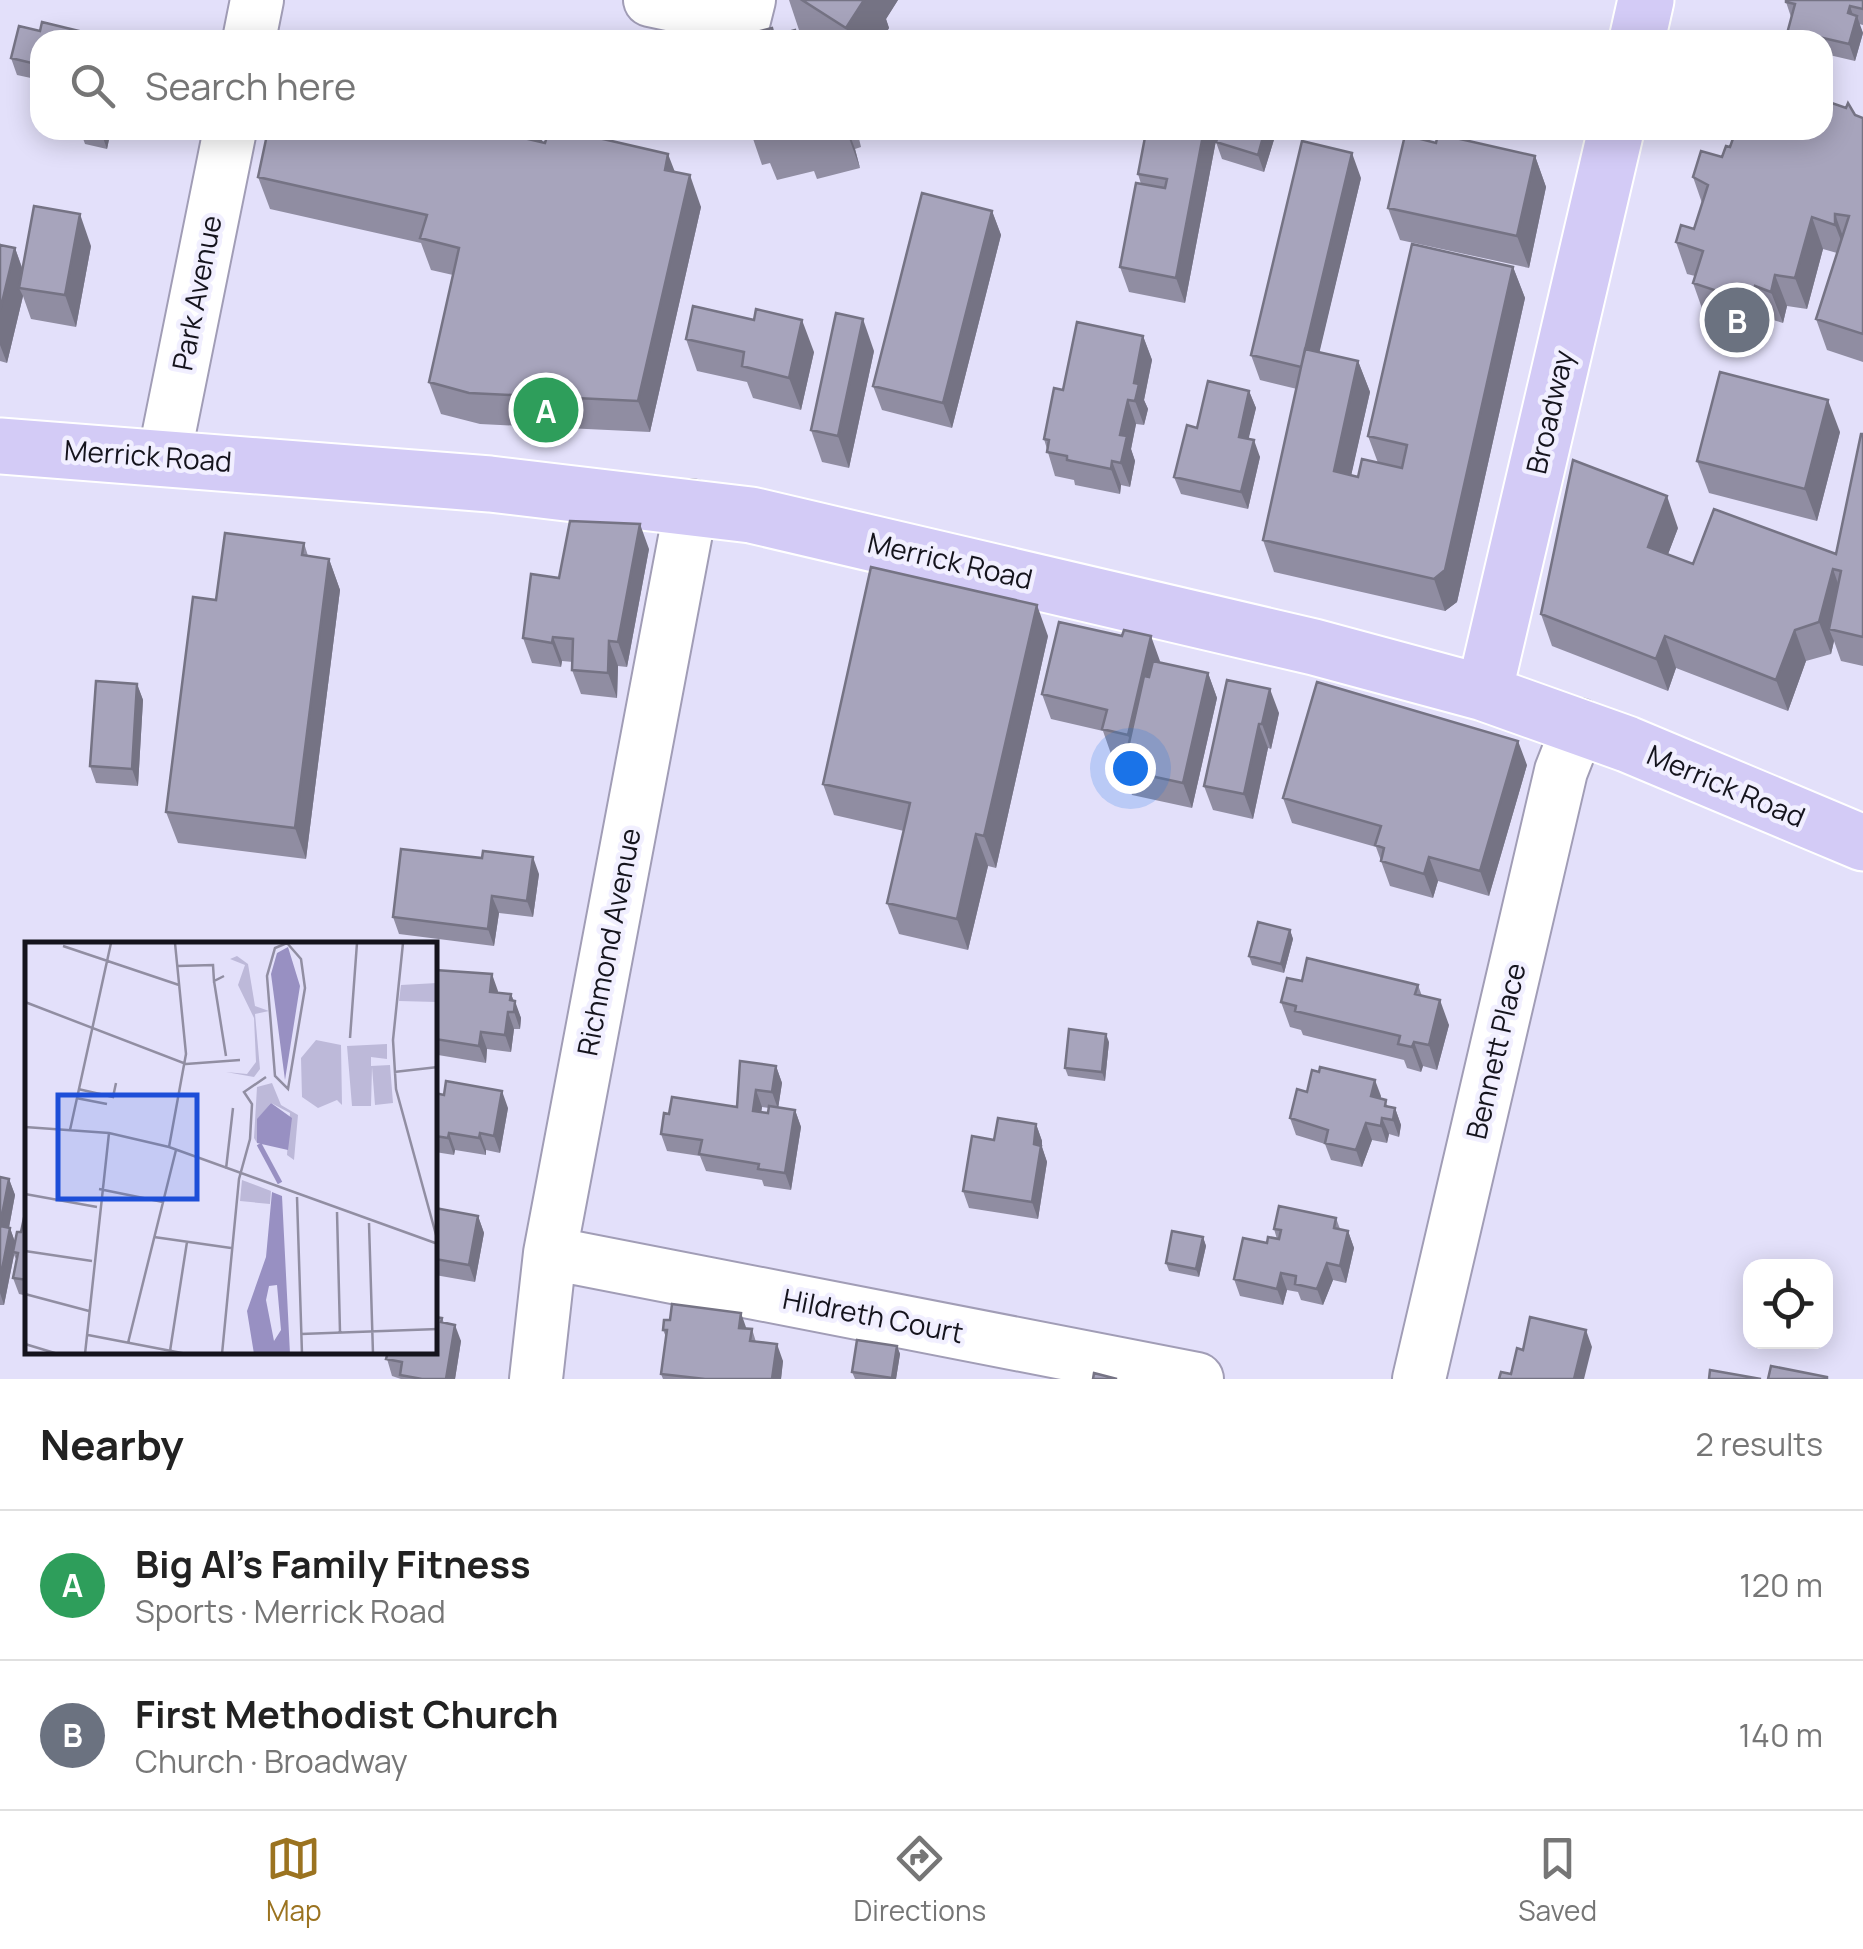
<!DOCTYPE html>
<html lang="en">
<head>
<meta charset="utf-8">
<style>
	body { margin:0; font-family:Manrope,sans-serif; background:#f6f6f6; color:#222 }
	.controls { position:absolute; right:30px; bottom:30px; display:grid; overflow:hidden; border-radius:20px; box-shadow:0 5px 25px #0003 }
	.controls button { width:90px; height:90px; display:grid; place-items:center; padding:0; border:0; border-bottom:2px solid #e0e0e0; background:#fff; color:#222; font:50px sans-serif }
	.you { position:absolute; left:1130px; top:768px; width:35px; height:35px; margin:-25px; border:8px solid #fff; border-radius:50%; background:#1a73e8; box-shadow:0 0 0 15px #1a73e833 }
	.badge { display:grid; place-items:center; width:65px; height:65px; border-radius:50%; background:#9b7320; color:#fff; font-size:32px; font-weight:700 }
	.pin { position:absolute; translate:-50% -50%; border:5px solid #fff; box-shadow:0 2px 10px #0006 }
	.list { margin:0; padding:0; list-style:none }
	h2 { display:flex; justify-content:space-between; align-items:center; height:130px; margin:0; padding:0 40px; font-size:42px }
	h2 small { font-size:32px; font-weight:400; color:#767676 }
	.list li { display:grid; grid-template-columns:65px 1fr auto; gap:30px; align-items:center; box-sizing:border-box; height:150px; padding:0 40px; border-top:2px solid #e0e0e0 }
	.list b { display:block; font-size:38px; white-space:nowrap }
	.list p { margin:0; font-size:32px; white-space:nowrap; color:#767676 }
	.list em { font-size:32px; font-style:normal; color:#767676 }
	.icon { flex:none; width:55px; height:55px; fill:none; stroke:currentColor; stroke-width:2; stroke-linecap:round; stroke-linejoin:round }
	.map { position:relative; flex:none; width:1863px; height:1379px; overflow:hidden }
	.search { position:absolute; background:#fff; box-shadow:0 5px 25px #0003; left:30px; right:30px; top:30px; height:110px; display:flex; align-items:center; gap:25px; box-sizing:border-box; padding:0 35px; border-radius:30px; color:#767676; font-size:38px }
	.sheet { height:430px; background:#fff }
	nav { display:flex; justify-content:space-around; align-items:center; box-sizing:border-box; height:140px; border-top:2px solid #e0e0e0; background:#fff; font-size:28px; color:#767676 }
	nav a { display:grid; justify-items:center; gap:5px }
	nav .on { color:#9b7320 }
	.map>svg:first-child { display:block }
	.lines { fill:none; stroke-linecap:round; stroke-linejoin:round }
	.minor-casing { stroke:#a19db6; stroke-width:56 }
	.major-casing { stroke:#fff; stroke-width:59 }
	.minor { stroke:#fff; stroke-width:52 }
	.major { stroke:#d3cbf6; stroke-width:55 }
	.wall { fill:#908da2; fill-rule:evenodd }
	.shaded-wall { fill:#757384 }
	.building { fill:#a7a4bc; stroke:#757384; stroke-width:2.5 }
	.labels { text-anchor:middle; stroke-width:9; stroke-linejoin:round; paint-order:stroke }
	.street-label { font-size:28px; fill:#15141d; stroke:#f1efff }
	.inset-river { fill:none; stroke:#9890c2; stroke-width:5 }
	.inset-road { fill:none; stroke:#918ea2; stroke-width:2.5 }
	.view { fill:#1d4ed8; fill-opacity:0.15; stroke:#1d4ed8; stroke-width:5 }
	.inset-edge { fill:none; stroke:#15141d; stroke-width:5 }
</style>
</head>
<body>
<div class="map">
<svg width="1863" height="1379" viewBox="0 0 1863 1379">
	<rect width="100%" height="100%" fill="#e3e0fa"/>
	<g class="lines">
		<defs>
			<path id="minor" d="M650,0L744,20L749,0
				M249,40L257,0
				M164,457L230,130
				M550,1253L1197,1379
				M536,1379L550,1253L691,506
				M1419,1379L1561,771L1579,725"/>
			<path id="major" d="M1637,40L1646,0
				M0,446L490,484L751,515L1314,647L1484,693L1627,744L1863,843
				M1484,693L1616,130"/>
		</defs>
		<use href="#minor" class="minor-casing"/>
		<use href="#major" class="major-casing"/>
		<use href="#minor" class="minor"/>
		<use href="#major" class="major"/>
	</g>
	<path class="wall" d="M789,0H898L886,19L889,28L882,40H812L800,33Z
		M1863,0V25L1859,24L1863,33L1855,61L1825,54L1823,55V40H1791L1788,30L1791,17L1786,2Z
		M40,31V80L17,75L11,58Z
		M1855,115L1863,118V362L1827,350L1816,319L1837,253L1823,249L1807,309L1787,306L1783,323L1766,318L1761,333L1704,314L1693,283L1695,276L1687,274L1676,242L1694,229L1702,203L1693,177L1722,157L1730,147Z
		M80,130H111L107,149L85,144Z
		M268,130H544L542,142L675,172L701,207L650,432L480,424L441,414L429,382L453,275L431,270L421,243L270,209L258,177Z
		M750,130H857L861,147L855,149L860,168L817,179L814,171L777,180L770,163L762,165Z
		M1218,130L1185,303L1129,292L1120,267L1141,184L1138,174Z
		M1220,130H1277L1264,172L1222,159L1216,142Z
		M1436,143L1535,156L1546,187L1529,268L1400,240L1388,208Z
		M1361,178L1319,352L1358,361L1370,392L1351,475L1358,477L1378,463L1368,436L1513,267L1525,298L1457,602L1445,611L1274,572L1263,540L1297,389L1260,380L1251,355Z
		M992,211L1001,235L952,428L882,410L873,386Z
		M0,243L1,245L15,248L23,270L91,246L76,327L31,319L23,296L7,363L0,361Z
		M1143,336L1152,360L1144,400L1148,409L1144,425L1136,424L1131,449L1135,461L1130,487L1121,485L1120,494L1075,485L1074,480L1055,476L1044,439L1063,390Z
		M686,339L814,352L801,410L753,398L747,382L697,371Z
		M874,351L849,468L822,462L811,430Z
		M1249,391L1256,408L1248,439L1260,457L1248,509L1181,494L1174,477L1197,428Z
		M1840,432L1817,521L1709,493L1697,461Z
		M1863,434V666L1841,661L1834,641L1831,654L1806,661L1788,711L1676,668L1668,691L1552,646L1541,614L1678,528L1668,554L1693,564L1836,554Z
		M304,543L308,556L329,559L340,590L306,859L178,843L166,812L216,600Z
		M649,549L627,667L618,666L617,698L581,694L572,670L573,662L562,661L561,667L532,663L523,638L559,578Z
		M1048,636L996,868L988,866L968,950L899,934L887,903L904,831L834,815L823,784Z
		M1160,661L1159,662L1208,673L1217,698L1192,808L1132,795L1123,770L1126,757L1111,754L1103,731L1051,719L1042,694Z
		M1227,680L1279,713L1271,749L1268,748L1253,819L1213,810L1204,786Z
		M137,684L143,700L138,786L96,783L90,766Z
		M1527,765L1489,896L1438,881L1433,898L1390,886L1376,847L1292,823L1283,798Z
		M539,874L533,917L499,913L494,946L399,934L393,917Z
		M1290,930L1293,939L1284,973L1252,965L1249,956Z
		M435,970L498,993L511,994L521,1018L520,1029H514L511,1052L487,1049L486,1063L438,1055L435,1048Z
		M1302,981L1418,985L1422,996L1449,1025L1437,1070L1423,1066L1421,1072L1407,1068L1404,1060L1303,1035L1301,1030L1290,1027L1281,1002Z
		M1109,1042L1105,1081L1068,1076L1065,1068Z
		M776,1066L782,1083L778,1108L795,1110L801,1127L791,1190L764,1186L762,1180L706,1171L700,1156L667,1151L661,1134L669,1114L737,1107ZM762,1107L769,1108L768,1113L761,1112Z
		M1307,1092L1381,1096L1380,1098L1389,1107L1395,1108L1401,1125L1399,1137L1389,1134L1387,1143L1372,1140L1362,1167L1331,1160L1325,1144L1296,1135L1290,1118Z
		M435,1093L508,1108L500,1153L486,1150V1155L455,1150L454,1155L435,1152Z
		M1036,1124L1042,1141V1147L1047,1162L1038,1219L969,1208L963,1191L994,1140Z
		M0,1177L9,1179L15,1195L9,1228H10L15,1242L21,1232L28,1199V1296L19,1294L13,1278L17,1261L14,1255L4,1305H0Z
		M435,1208L478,1216L484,1233L475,1282L435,1275Z
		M1336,1218L1340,1229L1348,1231L1354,1248L1346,1283L1333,1280L1323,1305L1301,1300L1298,1292L1287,1290L1283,1305L1240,1296L1234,1279L1267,1243L1277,1239L1274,1229Z
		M1203,1237L1206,1246L1199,1277L1169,1271L1166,1263Z
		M442,1318L444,1323L461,1341L455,1379H401L392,1376L385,1352H435Z
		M752,1329L756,1342L783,1361L781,1379H663L661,1374L666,1337L663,1330Z
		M897,1346L900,1354L896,1379H855L852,1372Z"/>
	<path class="shaded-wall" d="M864,0H898L886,19L889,28L882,40H851L846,28Z
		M1850,6L1855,21L1857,16L1863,33L1855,61L1849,44L1848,13Z
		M101,130H111L107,149L101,132Z
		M526,130H544L535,170L524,138Z
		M846,130H848L855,149L860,168Z
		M1204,130H1218L1185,303L1176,278Z
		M1265,130H1277L1264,172L1258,155Z
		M1352,153L1361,178L1310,392L1301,367Z
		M668,154L680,185L665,170Z
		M1535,156L1546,187L1529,268L1517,236Z
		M690,175L701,207L650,432L638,401Z
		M992,211L1001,235L952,428L943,403Z
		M80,214L91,246L76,327L65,295Z
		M1835,214L1846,245L1847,256L1835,225Z
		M1812,217L1823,249L1807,309L1795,278Z
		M15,248L26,280L19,288L23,296L7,363L0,345V311Z
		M1513,267L1525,298L1457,602L1445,611L1434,579Z
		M1775,275L1787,306L1783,323L1771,292Z
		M1755,286L1766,318L1761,333L1750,302Z
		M863,319L874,351L849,468L838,436Z
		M802,320L814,352L801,410L789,378Z
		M1143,336L1152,360L1144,400L1148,409L1144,425L1135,401L1134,383Z
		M1358,361L1370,392L1345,503L1334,471Z
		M1249,391L1256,408L1245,454L1239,437Z
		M1128,400L1136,424L1131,449L1135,461L1130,487L1121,463L1120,435Z
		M1828,400L1840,432L1817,521L1805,489Z
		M1254,440L1260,457L1248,509L1241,492Z
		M1112,461L1121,485L1120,494L1111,469Z
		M1667,496L1678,528L1659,578L1648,547Z
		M640,524L649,549L627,667L618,642Z
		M329,559L340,590L306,859L295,828Z
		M1833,569L1844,601L1829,629L1834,641L1831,654L1819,622Z
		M1037,605L1048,636L996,868L984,836Z
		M1795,630L1806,661L1788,711L1776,680Z
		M1151,636L1160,661L1137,760L1128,735Z
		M1665,636L1676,668L1668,691L1656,659Z
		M553,637L562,661L561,667L552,643Z
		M609,641L618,666L617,698L608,673Z
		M1208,673L1217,698L1192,808L1183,783Z
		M137,684L143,700L138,786L132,769Z
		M1270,689L1279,713L1271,749L1262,724Z
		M1259,724L1268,748L1253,819L1244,794Z
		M1518,741L1527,765L1489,896L1480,871Z
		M976,834L988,866L968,950L957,919Z
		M533,857L539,874L533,917L527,901Z
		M1429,857L1438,881L1433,898L1424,874Z
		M492,896L499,913L494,946L488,929Z
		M1290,930L1293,939L1284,973L1281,964Z
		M492,974L498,991L496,1008L490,992Z
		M511,994L515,1005V1001L521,1018L520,1029L510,1000Z
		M1440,1000L1449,1025L1437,1070L1429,1045Z
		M508,1012L514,1029L511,1052L505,1035Z
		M481,1032L487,1049L486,1063L479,1046Z
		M1106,1034L1109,1042L1105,1081L1102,1072Z
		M1414,1042L1423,1066L1421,1072L1412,1047Z
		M776,1066L782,1083L778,1109L772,1092Z
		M1375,1080L1381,1096L1377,1113L1371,1096Z
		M756,1090L762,1107L759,1128L753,1111Z
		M502,1091L508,1108L500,1153L494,1136Z
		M1395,1108L1401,1125L1399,1137L1393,1120Z
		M795,1110L801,1127L791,1190L785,1173Z
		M1382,1118L1389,1134L1387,1143L1381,1126Z
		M1366,1123L1372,1140L1362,1167L1356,1150Z
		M1036,1124L1042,1141V1147L1047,1162L1038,1219L1032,1202L1034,1144Z
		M449,1133L455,1150L454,1155L448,1138Z
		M480,1133L486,1150V1155L479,1138Z
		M9,1179L15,1195L6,1243L0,1227Z
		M478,1216L484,1233L475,1282L469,1265Z
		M10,1228L16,1245L13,1252L14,1255L4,1305L0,1293V1280Z
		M1348,1231L1354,1248L1346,1283L1340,1266Z
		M1203,1237L1206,1246L1199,1277L1196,1269Z
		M1327,1263L1333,1280L1323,1305L1317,1289Z
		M1281,1273L1287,1290L1283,1305L1277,1289Z
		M741,1313L747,1330L739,1328Z
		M455,1325L461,1341L455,1379H446Z
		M1586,1330L1592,1347L1584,1379H1574Z
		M777,1344L783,1361L781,1379H772Z
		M897,1346L900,1354L896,1379H892Z"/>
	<path class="building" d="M802,0H864L846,28Z
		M1786,0H1863V9L1850,6L1848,13L1857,16L1849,44L1819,37L1812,40L1788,30L1795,4L1786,2Z
		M42,22L116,40H40V65L11,58L19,26L40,31Z
		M772,28L774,36L795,30L798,40H750L749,34Z
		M1823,100L1846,108L1848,103L1855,115L1863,118V334L1816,319L1849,216L1835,214V225L1812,217L1795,278L1775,275L1771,292L1755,286L1750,302L1693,283L1703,251L1676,242L1681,225L1694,229L1708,185L1693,177L1701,151L1722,157L1726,146L1730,147L1736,130H1823Z
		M268,130H526L524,138L545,143L549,130H564L668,154L665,170L690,175L638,401L469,393L429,382L459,248L420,238L427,215L258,177Z
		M759,130H790L761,137Z
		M800,130H823L801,135Z
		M1152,130H1204L1176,278L1120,267L1136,183L1165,188L1167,179L1138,174L1146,132L1151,133Z
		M1220,130H1265L1258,155L1216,142Z
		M1438,134L1535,156L1517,236L1388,208L1405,135L1436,143Z
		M1302,141L1352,153L1301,367L1251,355Z
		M922,193L992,211L943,403L873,386Z
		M34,206L80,214L65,295L19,288Z
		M1412,244L1513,267L1445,570L1434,579L1263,540L1305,349L1358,361L1334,471L1358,477L1362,459L1402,468L1407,445L1368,436Z
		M0,245L15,248L0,311Z
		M693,306L754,320L756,309L802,320L789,378L742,366L744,352L686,339Z
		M836,313L863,319L838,436L811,430Z
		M1077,322L1143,336L1134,383L1139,384L1135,401L1128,400L1120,435L1127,436L1121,463L1112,461L1111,469L1067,460V456L1047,452L1049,440L1044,439L1054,388L1063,390Z
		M1720,372L1828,400L1805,489L1697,461Z
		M1208,381L1249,391L1239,437L1254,440L1241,492L1174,477L1187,425L1197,428Z
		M1861,434H1863V637L1829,629L1841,571L1833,569L1819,622L1795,630L1776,680L1665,636L1656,659L1541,614L1573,460L1667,496L1648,547L1693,564L1714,509L1836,554Z
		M570,521L640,524L618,642L609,641L608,673L572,670L573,639L553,637L552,643L523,638L531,574L559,578Z
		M225,533L304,543L302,555L329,559L295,828L166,812L193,597L216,600Z
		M871,567L1037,605L984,836L976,834L957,919L887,903L910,803L823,784Z
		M1059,622L1122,636L1124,630L1151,636L1128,735L1102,729L1107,710L1042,694Z
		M1153,661L1208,673L1183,783L1123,770L1144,676L1149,677Z
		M1227,680L1270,689L1262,724H1259L1244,794L1204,786Z
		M96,681L137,684L132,769L90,766Z
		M1317,682L1518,741L1480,871L1429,857L1424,874L1381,861L1384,848L1375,845L1381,826L1283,798Z
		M401,849L482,858L483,851L533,857L527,901L492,896L488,929L393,917Z
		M1258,922L1290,930L1281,964L1249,956Z
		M1307,958L1418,985L1415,994L1440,1000L1429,1045L1414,1042L1412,1047L1398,1044L1400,1036L1295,1011L1296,1006L1281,1002L1287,978L1302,981Z
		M435,970L492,974L490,992L511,994L510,1000L515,1001L514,1012H508L505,1035L481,1032L479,1046L435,1039Z
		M1069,1029L1106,1034L1102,1072L1065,1068Z
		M740,1061L776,1066L772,1092L756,1090L753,1111L768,1113L769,1106L795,1110L785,1173L758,1169L759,1164L699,1154L702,1140L661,1134L664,1113L669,1114L672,1097L737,1107Z
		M1320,1067L1375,1080L1371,1096L1386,1100L1385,1106L1395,1108L1393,1120L1382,1118L1381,1126L1366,1123L1356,1150L1325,1143L1328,1130L1290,1118L1297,1089L1307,1092L1312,1070L1319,1072Z
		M446,1081L502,1091L494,1136L480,1133L479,1138L449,1133L448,1138L435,1136V1093L444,1095Z
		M998,1118L1036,1124L1034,1144L1041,1146L1032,1202L963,1191L972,1136L994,1140Z
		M0,1177L9,1179L0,1225Z
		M28,1199V1280L13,1278L18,1253L13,1252L17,1232H21Z
		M1279,1206L1336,1218L1334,1228L1348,1231L1340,1266L1327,1263L1317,1289L1295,1284L1296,1276L1281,1273L1277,1289L1234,1279L1243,1238L1267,1243L1268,1237L1279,1239L1281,1230L1274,1229Z
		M435,1208L478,1216L469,1265L435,1259Z
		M0,1226L10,1228L0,1280Z
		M1172,1231L1203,1237L1196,1269L1166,1263Z
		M672,1304L741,1313L739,1328L752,1329L750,1341L777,1344L772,1379H705L661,1374L667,1330H663L664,1320H670Z
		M435,1317L442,1318L441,1322L455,1325L446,1379H422L400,1375L402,1362L386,1359L388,1352H435Z
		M1530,1317L1586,1330L1574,1379H1499L1501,1372L1511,1374L1517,1348L1523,1350Z
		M857,1340L897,1346L892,1378L852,1372Z
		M1771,1366L1827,1377V1379H1768Z
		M1710,1370L1761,1379H1709Z
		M1094,1373L1117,1379H1093Z"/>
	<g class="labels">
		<g class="street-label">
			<text transform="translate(197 293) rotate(-79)" y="10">Park Avenue</text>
			<text transform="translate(1550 412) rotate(-77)" y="10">Broadway</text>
			<text transform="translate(148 456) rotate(4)" y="10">Merrick Road</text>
			<text transform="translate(950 561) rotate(13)" y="10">Merrick Road</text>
			<text transform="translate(1726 786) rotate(23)" y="10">Merrick Road</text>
			<text transform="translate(609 942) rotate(-79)" y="10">Richmond Avenue</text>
			<text transform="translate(1496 1051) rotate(-77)" y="10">Bennett Place</text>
			<text transform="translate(873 1316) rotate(11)" y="10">Hildreth Court</text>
		</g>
	</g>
	<g transform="translate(25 942)">
		<rect width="412" height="412" fill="#e3e0fa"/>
		<path d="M212,14L223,22L230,64L244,69L230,72L235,127L229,135L201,130L222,132L231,120L229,76L213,43L220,23L205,17ZM412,41V60L374,59L376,43ZM291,98L316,103L317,163L312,158L293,166L277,155L276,116ZM362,102V117L346,115V124L365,123L368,161L350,163L347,125L346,164H327L322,104ZM247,141L256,163L273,173L269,218L262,213L265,171L246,161L233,177L232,201L229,196L232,145ZM217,238L246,249L245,262L215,259Z" fill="#bdb9d9"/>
		<path d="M263,5L275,44L260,138L246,32L252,11ZM246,161L267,176L263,208L232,201V177ZM247,250L257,254L265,412H229L222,369L241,315ZM252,343L256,388L249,399L241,358L244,344Z" fill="#9890c2" fill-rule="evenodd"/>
		<path class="inset-river" d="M234,202L255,241"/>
		<path class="inset-road" d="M262,1L276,17L280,46L263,147L250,134L242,34L250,6ZM378,1L368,98L371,147L413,300M38,4L154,43M152,24L188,23L189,39L199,34M189,39L201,114M0,60L161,122L215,118M325,96L332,1M369,130L413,125M53,147L88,155L91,141M51,156L82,162M0,185L84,191L144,205L413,302M45,188L86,1M144,205L161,112L150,1M201,227L208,166M74,247L138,260M0,252L72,265M272,255L277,412M312,270L315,390M344,281L348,412M129,295L206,306M0,309L67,319M0,352L64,369M276,392L413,387M63,393L162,412M103,401L151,208M0,402L33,412M145,409L162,300M60,412L84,191M197,412L214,237L225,197L227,162L219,150L241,135"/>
		<path class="view" d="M33,153H172V257H33Z"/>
		<rect width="412" height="412" class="inset-edge"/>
	</g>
</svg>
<div class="controls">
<button><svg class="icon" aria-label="locate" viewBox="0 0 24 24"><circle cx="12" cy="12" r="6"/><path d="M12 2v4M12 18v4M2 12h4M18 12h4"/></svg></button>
</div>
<div class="you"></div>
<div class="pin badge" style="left:546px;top:410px;background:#2e9e5b">A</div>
<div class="pin badge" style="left:1737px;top:320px;background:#6b7280">B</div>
<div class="search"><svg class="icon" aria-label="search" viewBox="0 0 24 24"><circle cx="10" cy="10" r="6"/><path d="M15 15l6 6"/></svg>Search here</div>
</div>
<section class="sheet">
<h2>Nearby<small>2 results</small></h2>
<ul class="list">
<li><span class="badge" style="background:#2e9e5b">A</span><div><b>Big Al's Family Fitness</b><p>Sports · Merrick Road</p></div><em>120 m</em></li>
<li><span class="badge" style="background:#6b7280">B</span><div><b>First Methodist Church</b><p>Church · Broadway</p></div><em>140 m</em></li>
</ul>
</section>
<nav>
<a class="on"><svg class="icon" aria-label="map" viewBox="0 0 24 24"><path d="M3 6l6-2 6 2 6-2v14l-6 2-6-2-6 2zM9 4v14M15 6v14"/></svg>Map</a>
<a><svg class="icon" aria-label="directions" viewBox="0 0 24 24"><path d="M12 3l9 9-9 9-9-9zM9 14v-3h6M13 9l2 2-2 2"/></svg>Directions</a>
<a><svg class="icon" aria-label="saved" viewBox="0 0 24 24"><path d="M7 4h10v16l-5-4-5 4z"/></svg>Saved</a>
</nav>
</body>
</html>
